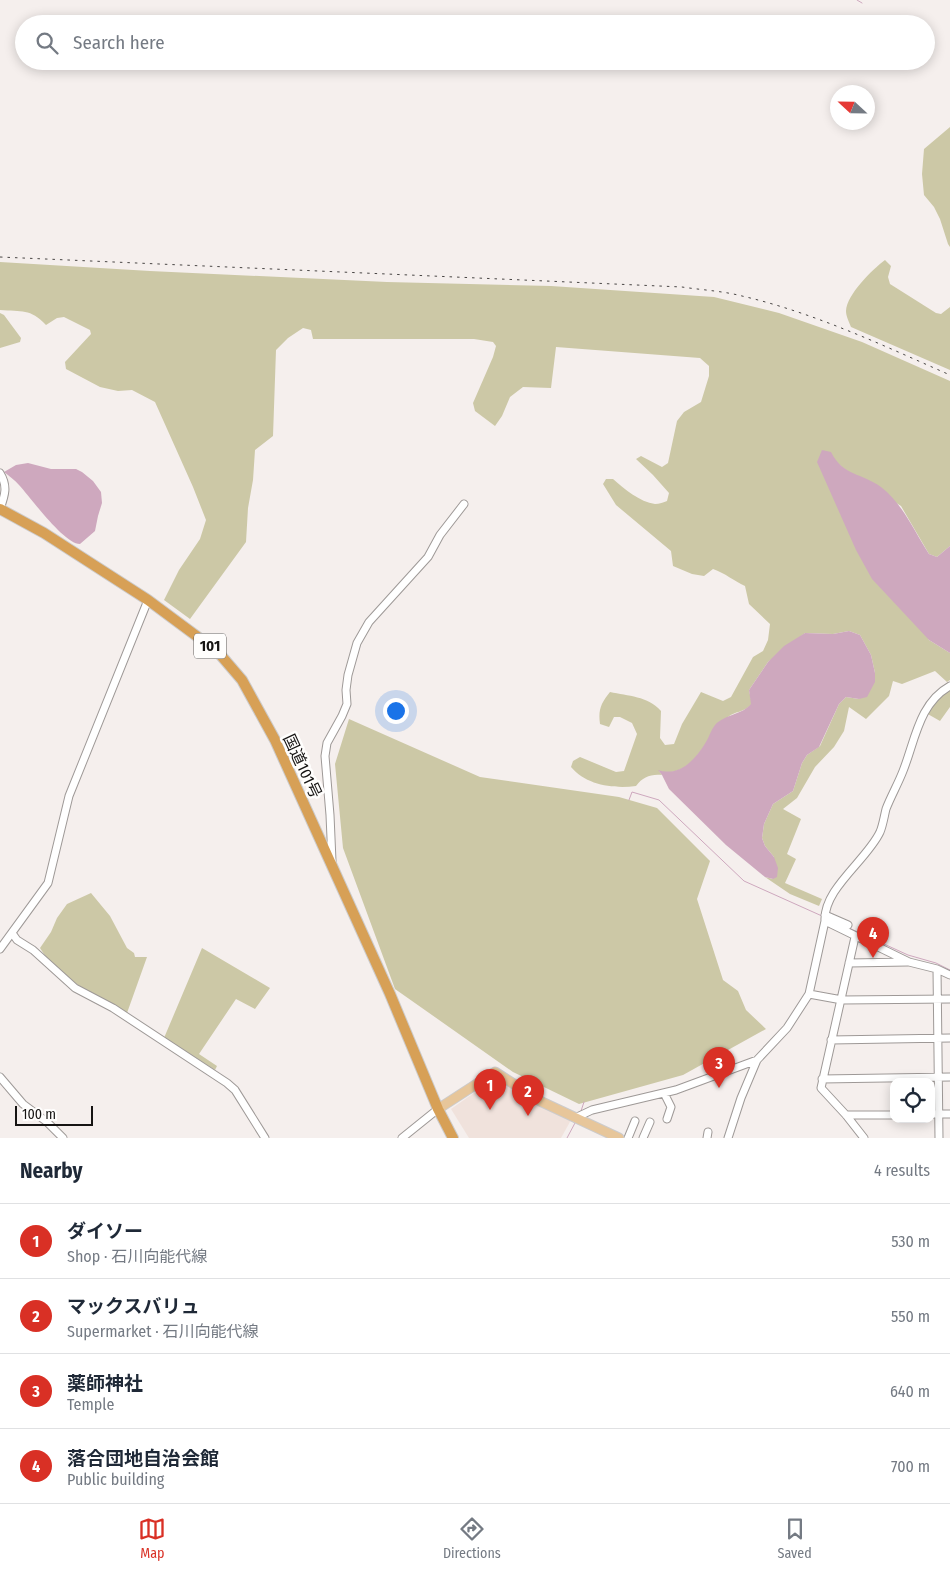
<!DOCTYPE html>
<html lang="en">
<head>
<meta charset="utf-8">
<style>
	body { margin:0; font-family:"Fira Sans Condensed","Noto Sans JP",sans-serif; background:#f6f6f7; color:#1f2937 }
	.controls { position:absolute; right:15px; bottom:15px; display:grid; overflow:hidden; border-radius:10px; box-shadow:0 2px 12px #0003 }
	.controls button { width:45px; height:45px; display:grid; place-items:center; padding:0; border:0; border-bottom:1px solid #e0e1e3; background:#fff; color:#1f2937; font:25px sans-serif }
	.compass { position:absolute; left:830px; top:85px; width:45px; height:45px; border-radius:50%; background:#fff; box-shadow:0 2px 12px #0003; rotate:292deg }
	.scale { position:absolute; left:15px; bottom:12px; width:78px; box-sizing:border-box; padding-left:5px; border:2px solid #161413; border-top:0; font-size:14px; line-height:18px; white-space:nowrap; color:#161413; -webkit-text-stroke:4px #fffefd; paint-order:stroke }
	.you { position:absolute; left:395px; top:710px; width:18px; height:18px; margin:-12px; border:4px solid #fff; border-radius:50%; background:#1a73e8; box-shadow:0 0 0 8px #1a73e833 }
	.badge { display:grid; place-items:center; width:32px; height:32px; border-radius:50%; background:#d93025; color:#fff; font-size:16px; font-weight:700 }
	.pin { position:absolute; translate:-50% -41px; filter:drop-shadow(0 1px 2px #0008) }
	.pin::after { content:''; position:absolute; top:26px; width:18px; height:15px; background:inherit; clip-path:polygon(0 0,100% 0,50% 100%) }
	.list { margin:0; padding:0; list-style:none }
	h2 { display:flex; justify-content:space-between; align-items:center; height:65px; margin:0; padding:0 20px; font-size:21px }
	h2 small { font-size:16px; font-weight:400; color:#747a83 }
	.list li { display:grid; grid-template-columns:32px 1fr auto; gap:15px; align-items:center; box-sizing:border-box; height:75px; padding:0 20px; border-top:1px solid #e0e1e3 }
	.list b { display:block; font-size:19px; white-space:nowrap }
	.list p { margin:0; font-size:16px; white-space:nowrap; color:#747a83 }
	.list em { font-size:16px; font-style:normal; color:#747a83 }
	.icon { flex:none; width:28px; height:28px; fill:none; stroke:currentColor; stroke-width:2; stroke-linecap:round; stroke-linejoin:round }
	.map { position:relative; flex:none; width:950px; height:1138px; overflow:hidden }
	.search { position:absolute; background:#fff; box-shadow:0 2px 12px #0003; left:15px; right:15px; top:15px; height:55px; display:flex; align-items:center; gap:12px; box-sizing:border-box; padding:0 18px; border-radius:28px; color:#747a83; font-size:19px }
	.sheet { height:365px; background:#fff }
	nav { display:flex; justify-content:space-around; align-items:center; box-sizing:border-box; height:70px; border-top:1px solid #e0e1e3; background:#fff; font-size:14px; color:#747a83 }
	nav a { display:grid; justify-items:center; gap:2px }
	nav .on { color:#d93025 }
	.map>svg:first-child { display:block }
	.built { fill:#f0e2dc }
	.green { fill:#ccc8a6 }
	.water { fill:#cea8be }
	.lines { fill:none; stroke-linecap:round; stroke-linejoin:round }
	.stream { stroke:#cea8be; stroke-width:1 }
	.minor-casing { stroke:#9e9997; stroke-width:9 }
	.major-casing { stroke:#cccbcb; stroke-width:11 }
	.highway-casing { stroke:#cccbcb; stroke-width:12 }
	.minor { stroke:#fff; stroke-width:7 }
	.major { stroke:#e7c69a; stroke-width:9 }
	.highway { stroke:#d7a056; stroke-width:10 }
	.rail { stroke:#484544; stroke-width:1; stroke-dasharray:2.5 5; stroke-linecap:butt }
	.labels { text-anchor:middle; stroke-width:5; stroke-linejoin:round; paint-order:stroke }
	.shield { fill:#fffefd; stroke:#5c5a59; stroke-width:1 }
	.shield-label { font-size:15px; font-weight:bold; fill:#161413 }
	.street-label { font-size:16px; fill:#161413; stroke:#fffefd }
</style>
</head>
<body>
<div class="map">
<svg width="950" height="1138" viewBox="0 0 950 1138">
	<rect width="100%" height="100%" fill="#f5efed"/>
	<path class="built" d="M498,1080L508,1084L571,1120L561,1138H469L451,1109L491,1081Z"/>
	<path class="green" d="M950,127V247L948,244L940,219L934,207L924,195L922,174L924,149Z
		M885,260L891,266L888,277L890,284L936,313L941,314L950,307V370L851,327C849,322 846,316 846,311C847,294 872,270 885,260Z
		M0,262L150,271L387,282L551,286L714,297L779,313L862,342L950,381V546L937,557L929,554L901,506L848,472L822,450L929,640L950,653V680L947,682L935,671L902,684L893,681L889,696L866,719L849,707L844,731L834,747L815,767L797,798L783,809L801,819L787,854L796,859L785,883L822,899L819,906L790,894L765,877L773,879L774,857L765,846L762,838L764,824L773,804L793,791L802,763L807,755L820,746L839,704L846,697L859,699L875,673L871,655L860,635L849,631L833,634L805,633L768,662L749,690L752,704C743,713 735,711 728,717C706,735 694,780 659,771L662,775C650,774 643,777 636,786C613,789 586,785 571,767L573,761L580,757L616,772L624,771L637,734L632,723L620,717H614L609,727L600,724C598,710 601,703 610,692C628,696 648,696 661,711L660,738L665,745L674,744L682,724L701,692L723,701L731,697L753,657L763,651L768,640L770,624L749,604L745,586C734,581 725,573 713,569L704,576L692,574L673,566L671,551L616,505L603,484L606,479H613C624,489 640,502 655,504C659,504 664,502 667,501L669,493L653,475L636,459L641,456L662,467L668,463L677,421L684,412L701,402L709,376V366L700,358L556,347L551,388L523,387L510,397L502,416L495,426L475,411L473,403L493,357L496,346L493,342L474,339H313L311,330L303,328L288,338L276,350L273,436L255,450L253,480L248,508L246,542L190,619L164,600L179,570L200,539L206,520L193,487L155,402L132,390L118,391L100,387L66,369L65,362L91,334L90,330L64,317L57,318L46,325C30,308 22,312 0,310Z
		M0,313L4,315L21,338L20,342L0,348Z
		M950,688V707L940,721L926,713L931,704Z
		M349,719L480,777L619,797L657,808L710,861L697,899L723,980L738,991L746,1010L766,1029L683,1075L579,1104L513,1072L395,989L343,848L335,764Z
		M91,893L110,916L127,948L134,953L135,957H147L127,1013C96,994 59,980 40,948L51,932L57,918L67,904Z
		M202,948L270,988L255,1009L236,999L199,1054L217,1066L215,1070L164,1038Z"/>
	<path class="water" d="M822,450L831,452C843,476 862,473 881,487C903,504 914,531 929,554L937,557L950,546V653L929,640L872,579L856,550L817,462Z
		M28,463L51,469H76L82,472L93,481L101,492L102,503L98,516L95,531L80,544C64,544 31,498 19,485C15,480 9,476 4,472L16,465Z
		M849,631L860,635L871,655L875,673V682L867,697L859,699L846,697L839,704L819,747L807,755L802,763L793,791L773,804L764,824L762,838L765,846L774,857L778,868L777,877L773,879L765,877L726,845L669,789L662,775L658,770C680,777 695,760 706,742C709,737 711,730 715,725C725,714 742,715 751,704L749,690L768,662L784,646L805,633L833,634Z"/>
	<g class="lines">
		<path class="stream" d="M857,0L862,3
			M629,800L632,792L659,800L744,881L822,916
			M849,928L908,955L936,963L950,970
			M581,1111L584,1102
			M567,1138L575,1123"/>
		<defs>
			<path id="minor" d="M0,473C8,486 5,495 0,509
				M332,861L330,815L325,756L327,743L342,716L347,704L346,690L348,675L357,643L369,622L428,557L440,535L464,504
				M825,915L848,925
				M825,921L909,962L937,969L950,975
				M12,933L17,940L33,950L75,988L113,1008L227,1083L235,1090L265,1138
				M855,937L821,1088L846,1115L864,1138
				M0,949L48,883L69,796L148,600
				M849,963L908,962
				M937,969L939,1138
				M809,994L842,1000L950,999
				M831,1040L950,1038
				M0,1077L23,1104L47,1122L63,1138
				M822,1079L950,1077
				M664,1093L671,1107L667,1119
				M931,1114H950
				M846,1115H894
				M575,1118L592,1110L676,1090L757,1060
				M402,1138L438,1109
				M628,1138L635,1121
				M643,1138L650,1122
				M707,1138L708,1132
				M728,1138L741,1098L757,1060L787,1028L809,994L825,921C823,889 867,860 880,832C883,825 884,817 886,809C891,796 898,784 903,771C915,741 919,703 950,686"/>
			<path id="major" d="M438,1109L495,1072L542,1102L619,1138"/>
			<path id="highway" d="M0,509L44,533L148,600L218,652L242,680L275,740L390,994L438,1109L453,1138"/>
		</defs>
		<use href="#minor" class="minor-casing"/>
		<use href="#major" class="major-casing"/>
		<use href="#highway" class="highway-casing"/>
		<use href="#minor" class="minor"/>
		<use href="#major" class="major"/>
		<use href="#highway" class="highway"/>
		<path class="rail" d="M0,257L682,287C702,290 723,291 742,296C815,313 882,345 950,375"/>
	</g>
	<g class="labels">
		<rect class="shield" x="194" y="633.5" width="32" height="25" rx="4"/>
		<g class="shield-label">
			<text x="210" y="651">101</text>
		</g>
		<g class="street-label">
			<text transform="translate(303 766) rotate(65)" y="6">国道101号</text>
		</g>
	</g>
</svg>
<div class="controls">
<button><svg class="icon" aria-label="locate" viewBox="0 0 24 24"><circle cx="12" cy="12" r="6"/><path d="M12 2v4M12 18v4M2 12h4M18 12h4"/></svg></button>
</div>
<svg class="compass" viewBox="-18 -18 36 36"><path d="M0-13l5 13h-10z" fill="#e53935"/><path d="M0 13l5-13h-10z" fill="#747a83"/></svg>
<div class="scale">100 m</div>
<div class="you"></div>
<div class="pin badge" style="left:490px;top:1110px">1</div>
<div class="pin badge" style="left:528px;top:1116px">2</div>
<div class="pin badge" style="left:719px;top:1088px">3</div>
<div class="pin badge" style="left:873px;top:958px">4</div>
<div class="search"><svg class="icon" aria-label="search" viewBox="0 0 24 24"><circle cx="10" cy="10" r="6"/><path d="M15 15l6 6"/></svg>Search here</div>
</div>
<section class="sheet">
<h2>Nearby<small>4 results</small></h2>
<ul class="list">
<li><span class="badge">1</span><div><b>ダイソー</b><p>Shop · 石川向能代線</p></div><em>530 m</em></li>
<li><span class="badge">2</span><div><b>マックスバリュ</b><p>Supermarket · 石川向能代線</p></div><em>550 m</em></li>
<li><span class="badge">3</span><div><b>薬師神社</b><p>Temple</p></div><em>640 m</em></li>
<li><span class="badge">4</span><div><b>落合団地自治会館</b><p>Public building</p></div><em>700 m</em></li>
</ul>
</section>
<nav>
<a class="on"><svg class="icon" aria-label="map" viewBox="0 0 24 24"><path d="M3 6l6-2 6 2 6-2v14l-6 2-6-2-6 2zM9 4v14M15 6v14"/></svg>Map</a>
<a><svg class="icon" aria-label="directions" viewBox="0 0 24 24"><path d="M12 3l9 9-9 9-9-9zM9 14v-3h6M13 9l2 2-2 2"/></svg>Directions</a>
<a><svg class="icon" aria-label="saved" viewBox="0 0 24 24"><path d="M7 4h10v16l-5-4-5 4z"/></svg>Saved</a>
</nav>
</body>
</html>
